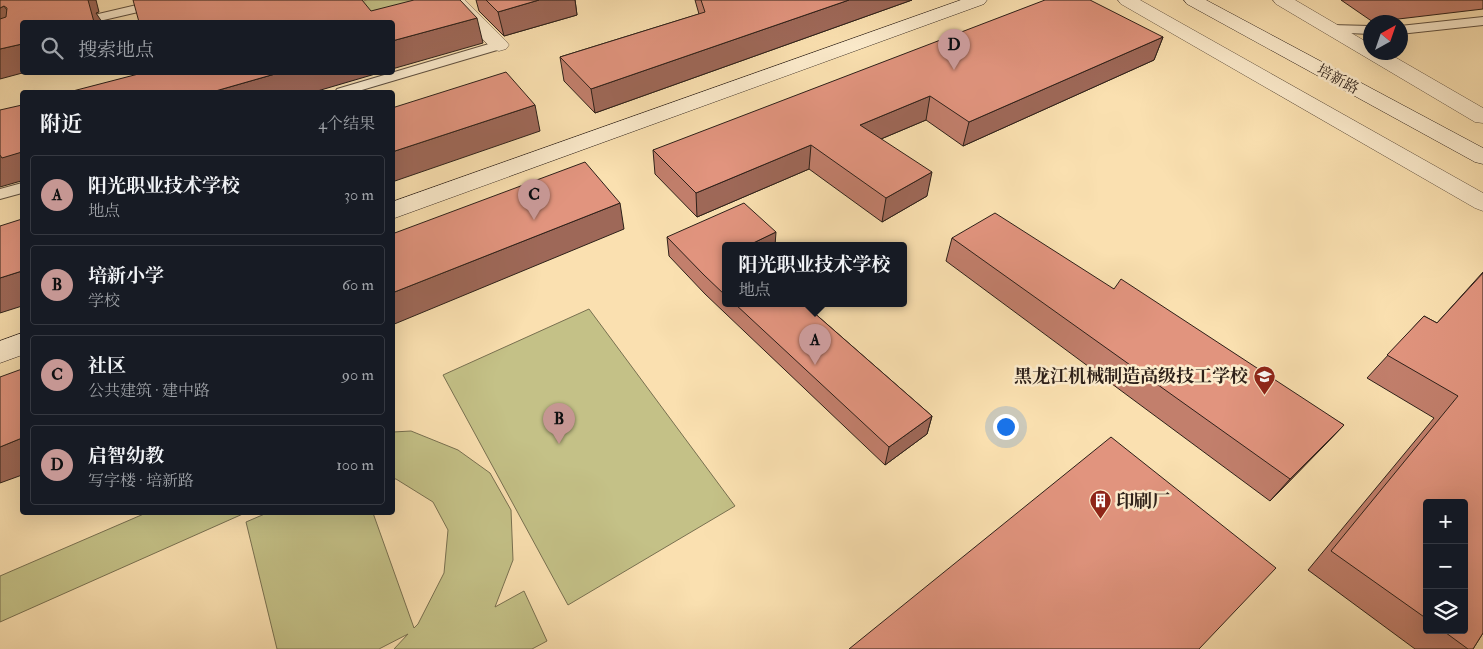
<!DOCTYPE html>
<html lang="zh">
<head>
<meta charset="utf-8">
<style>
	body { margin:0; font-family:"IM FELL Double Pica","Noto Serif SC",serif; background:#20242c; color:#f1f3f6 }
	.controls { position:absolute; right:15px; bottom:15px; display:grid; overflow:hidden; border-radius:5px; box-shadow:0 5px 20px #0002 }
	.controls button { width:45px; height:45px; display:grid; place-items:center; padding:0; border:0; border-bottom:1px solid #363941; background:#171b24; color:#f1f3f6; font:25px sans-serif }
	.compass { position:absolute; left:1363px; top:15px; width:45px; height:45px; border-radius:50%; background:#171b24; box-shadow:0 5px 20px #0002; rotate:40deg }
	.you { position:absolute; left:1005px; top:426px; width:18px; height:18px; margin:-12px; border:4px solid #fff; border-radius:50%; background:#1a73e8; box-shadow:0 0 0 8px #1a73e833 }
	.badge { display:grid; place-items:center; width:32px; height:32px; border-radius:50%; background:#c59692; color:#111; font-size:16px; font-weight:700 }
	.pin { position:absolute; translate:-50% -41px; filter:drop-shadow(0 1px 2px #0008) }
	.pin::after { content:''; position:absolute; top:26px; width:18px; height:15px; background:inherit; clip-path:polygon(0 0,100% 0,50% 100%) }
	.popup { position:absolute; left:722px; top:242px; width:185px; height:65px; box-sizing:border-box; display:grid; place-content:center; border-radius:5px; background:#171b24; filter:drop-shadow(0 1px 4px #0005); font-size:16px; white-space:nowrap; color:#9ea1a6 }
	.popup b { font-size:19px; color:#f1f3f6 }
	.popup::after { content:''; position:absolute; left:50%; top:100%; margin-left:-10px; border:10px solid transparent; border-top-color:#171b24 }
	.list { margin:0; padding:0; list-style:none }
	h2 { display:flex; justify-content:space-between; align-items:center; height:65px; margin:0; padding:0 20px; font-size:21px }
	h2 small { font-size:16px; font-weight:400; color:#9ea1a6 }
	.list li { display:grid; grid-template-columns:32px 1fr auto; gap:15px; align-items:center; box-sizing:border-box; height:80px; margin:0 10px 10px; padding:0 10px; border:1px solid #363941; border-radius:5px }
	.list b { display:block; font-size:19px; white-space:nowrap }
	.list p { margin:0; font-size:16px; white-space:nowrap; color:#9ea1a6 }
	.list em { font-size:16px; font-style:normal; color:#9ea1a6 }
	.icon { flex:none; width:28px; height:28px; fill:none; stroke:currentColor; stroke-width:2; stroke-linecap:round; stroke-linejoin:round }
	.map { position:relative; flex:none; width:1483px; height:649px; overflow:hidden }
	.search { position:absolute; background:#171b24; box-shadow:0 5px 20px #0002; left:20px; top:20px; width:375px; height:55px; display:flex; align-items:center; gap:12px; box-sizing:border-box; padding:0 18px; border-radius:5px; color:#9ea1a6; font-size:19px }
	.panel { position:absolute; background:#171b24; box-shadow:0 5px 20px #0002; left:20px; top:90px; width:375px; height:425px; border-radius:5px }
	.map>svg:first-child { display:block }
	.green { fill:#c4c187; stroke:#787050 }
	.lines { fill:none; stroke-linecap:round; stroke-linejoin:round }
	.lane-casing { stroke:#60503f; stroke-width:2 }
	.street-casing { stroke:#60503f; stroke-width:1 }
	.secondary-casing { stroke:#2d2019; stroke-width:1 }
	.lane { fill:#fcebcc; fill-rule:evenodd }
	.street { fill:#fcebcc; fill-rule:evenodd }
	.secondary { fill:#fcebcc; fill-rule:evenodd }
	.wall { fill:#c27f6c; stroke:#2d2019; fill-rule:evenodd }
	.shaded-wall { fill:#9e6858; stroke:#2d2019 }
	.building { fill:#e1947e; stroke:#2d2019 }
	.labels { text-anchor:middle; stroke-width:5; stroke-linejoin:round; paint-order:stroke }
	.far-street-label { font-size:15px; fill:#2d2019; stroke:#fcebcc }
	.poi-label { font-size:18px; font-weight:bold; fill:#2d2019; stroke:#fcebcc; text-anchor:end }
</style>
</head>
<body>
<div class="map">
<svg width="1483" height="649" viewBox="0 0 1483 649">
	<rect width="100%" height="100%" fill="#fae0b0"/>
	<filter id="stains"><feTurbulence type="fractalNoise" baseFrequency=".004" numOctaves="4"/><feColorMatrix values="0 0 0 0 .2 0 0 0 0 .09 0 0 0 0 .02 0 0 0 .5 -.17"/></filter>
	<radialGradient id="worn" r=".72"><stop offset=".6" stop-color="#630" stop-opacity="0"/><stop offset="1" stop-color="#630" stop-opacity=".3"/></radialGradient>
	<path class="green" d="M367,0H417L423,7L279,22Z
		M589,309L735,506L568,605L443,375Z
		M411,431L458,450L490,473L511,510L513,560L495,607L524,591L547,641L532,649H394L408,634L379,649H277L246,522L267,513H373L414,628L418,624L444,573L448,530L433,502L396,479H393V432Z
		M146,513H245L0,622V576Z"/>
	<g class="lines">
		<defs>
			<path id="lane" d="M158,0H179L177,3L95,22H75L77,19Z
				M1483,17V25L1400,34V26Z
				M1331,25L1370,26V34L1327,32L1325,29L1327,26Z
				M499,41L504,42L505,45L504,48L355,92H335L337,89Z
				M22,183V193L0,199V189Z"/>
			<path id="street" d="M446,0H465L506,41L509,45L506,49L499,51L492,49Z
				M1118,0H1140L1483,193V211L1475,208L1121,4Z
				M1273,0H1295L1370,44V52H1386L1483,108V123L1475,122L1276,4Z"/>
			<path id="secondary" d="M961,0H987L984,4L392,219V202Z
				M1184,0H1206L1483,148V164L1475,162L1187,4Z
				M22,333V355L0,363V341Z"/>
		</defs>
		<use href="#lane" class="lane-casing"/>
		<use href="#street" class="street-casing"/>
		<use href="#secondary" class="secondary-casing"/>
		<use href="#lane" class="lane"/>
		<use href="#street" class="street"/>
		<use href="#secondary" class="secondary"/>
	</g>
	<path class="wall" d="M476,0H575L577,15L504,36L479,11Z
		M695,0H912L595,113L564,81L560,57L699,14Z
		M1341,0H1483V9L1373,22Z
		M1163,37L1154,60L963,146L926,120L881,139L927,196L882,222L809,169L697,217L655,174L653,150Z
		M667,237L726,246V304H804L932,416L927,434L885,465L705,294L669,256Z
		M952,238L1114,289L1344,425L1270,501L946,261Z
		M1483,272V633L1473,649H1415L1308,570L1434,418L1367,378L1424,316L1437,323ZM1427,503L1464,630H1427Z"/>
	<path class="shaded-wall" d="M59,0H96L99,12L96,13L102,22H94Z
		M539,0H575L577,15L504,36L498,12Z
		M849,0H912L595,113L591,89Z
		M4,6L22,31L0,37V8Z
		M477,18L483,43L392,69V41Z
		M1163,37L1154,60L963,146L969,122Z
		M22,44V72H26L0,79V49Z
		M282,72H382L314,92H212Z
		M930,96L926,120L857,149L860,125Z
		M535,105L540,131L392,182V152Z
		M811,145L809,169L697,217L696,193Z
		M22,152V182L21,181L0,187V155Z
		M932,172L927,196L882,222L886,198Z
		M620,203L624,229L392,325V293Z
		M776,232L775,246H747Z
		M22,271V306L0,313V278Z
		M932,416L927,434L885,465L889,447Z
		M1344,425L1323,447L1270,501L1290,479Z
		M22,438V475L0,483V447Z"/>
	<path class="building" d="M0,0H88L94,22H22V44L0,49V19L6,17L7,8L4,6L0,8Z
		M133,0H362L371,11L414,0H460L477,18L392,41V22H139Z
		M486,0H539L498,12Z
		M701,0H849L591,89L560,57L705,12Z
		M1045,0H1090L1163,37L969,122L930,96L860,125L932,172L886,198L811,145L696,193L653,150Z
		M146,72H282L212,92H69Z
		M506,72L535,105L392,152V108Z
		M22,105V152L2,158L0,155V110Z
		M585,162L620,203L392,293V234Z
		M744,203L776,232L747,246H726V296L704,275L667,237Z
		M995,213L1114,289L1121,279L1344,425L1290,479L952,238Z
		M22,219V271L0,278V226Z
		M1483,273V633L1473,649H1468L1442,630H1464V503H1427V619L1331,551L1458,396L1387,355L1424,316L1437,323Z
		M735,304H804L932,416L889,447Z
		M22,369V438L0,447V377Z
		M1111,437L1276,568L1199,649H849Z"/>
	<defs>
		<symbol id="university-pin" viewBox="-11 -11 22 30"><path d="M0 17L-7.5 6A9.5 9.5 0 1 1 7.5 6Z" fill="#8f2418" stroke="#fcebcc"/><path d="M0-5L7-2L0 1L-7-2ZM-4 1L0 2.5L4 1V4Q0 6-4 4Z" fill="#fff"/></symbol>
		<symbol id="building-pin" viewBox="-11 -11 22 30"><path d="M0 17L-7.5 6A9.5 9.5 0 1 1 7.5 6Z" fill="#8f2418" stroke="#fcebcc"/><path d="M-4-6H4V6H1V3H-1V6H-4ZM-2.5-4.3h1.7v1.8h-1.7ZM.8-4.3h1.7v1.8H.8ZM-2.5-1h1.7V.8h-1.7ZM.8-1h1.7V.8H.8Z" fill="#fff"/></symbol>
	</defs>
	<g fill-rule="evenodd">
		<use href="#university-pin" x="1252" y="364" width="25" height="34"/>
		<use href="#building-pin" x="1088" y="488" width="25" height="34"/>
	</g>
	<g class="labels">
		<g class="far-street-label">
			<text transform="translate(1338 79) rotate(28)" y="5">培新路</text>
		</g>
		<g class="poi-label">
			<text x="1248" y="382">黑龙江机械制造高级技工学校</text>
			<text x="1116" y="507" text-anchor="start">印刷厂</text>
		</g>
	</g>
	<rect width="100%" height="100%" filter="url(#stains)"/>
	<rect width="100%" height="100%" fill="url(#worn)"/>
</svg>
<div class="controls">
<button>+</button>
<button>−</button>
<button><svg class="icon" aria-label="layers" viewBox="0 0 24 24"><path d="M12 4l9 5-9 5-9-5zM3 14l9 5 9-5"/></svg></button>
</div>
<svg class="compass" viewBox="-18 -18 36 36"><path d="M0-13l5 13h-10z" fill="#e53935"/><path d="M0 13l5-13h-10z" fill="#9ea1a6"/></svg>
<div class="you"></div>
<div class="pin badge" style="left:815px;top:365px">A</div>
<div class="popup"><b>阳光职业技术学校</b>地点</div>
<div class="pin badge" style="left:559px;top:444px">B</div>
<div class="pin badge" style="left:534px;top:220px">C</div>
<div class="pin badge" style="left:954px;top:70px">D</div>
<div class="search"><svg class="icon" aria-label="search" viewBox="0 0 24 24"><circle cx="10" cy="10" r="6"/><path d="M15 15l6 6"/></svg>搜索地点</div>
<section class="panel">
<h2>附近<small>4个结果</small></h2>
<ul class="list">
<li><span class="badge">A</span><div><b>阳光职业技术学校</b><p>地点</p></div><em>30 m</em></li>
<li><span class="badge">B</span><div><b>培新小学</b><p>学校</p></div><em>60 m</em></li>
<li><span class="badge">C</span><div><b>社区</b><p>公共建筑 · 建中路</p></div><em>90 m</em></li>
<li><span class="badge">D</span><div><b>启智幼教</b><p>写字楼 · 培新路</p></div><em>100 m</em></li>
</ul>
</section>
</div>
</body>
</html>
